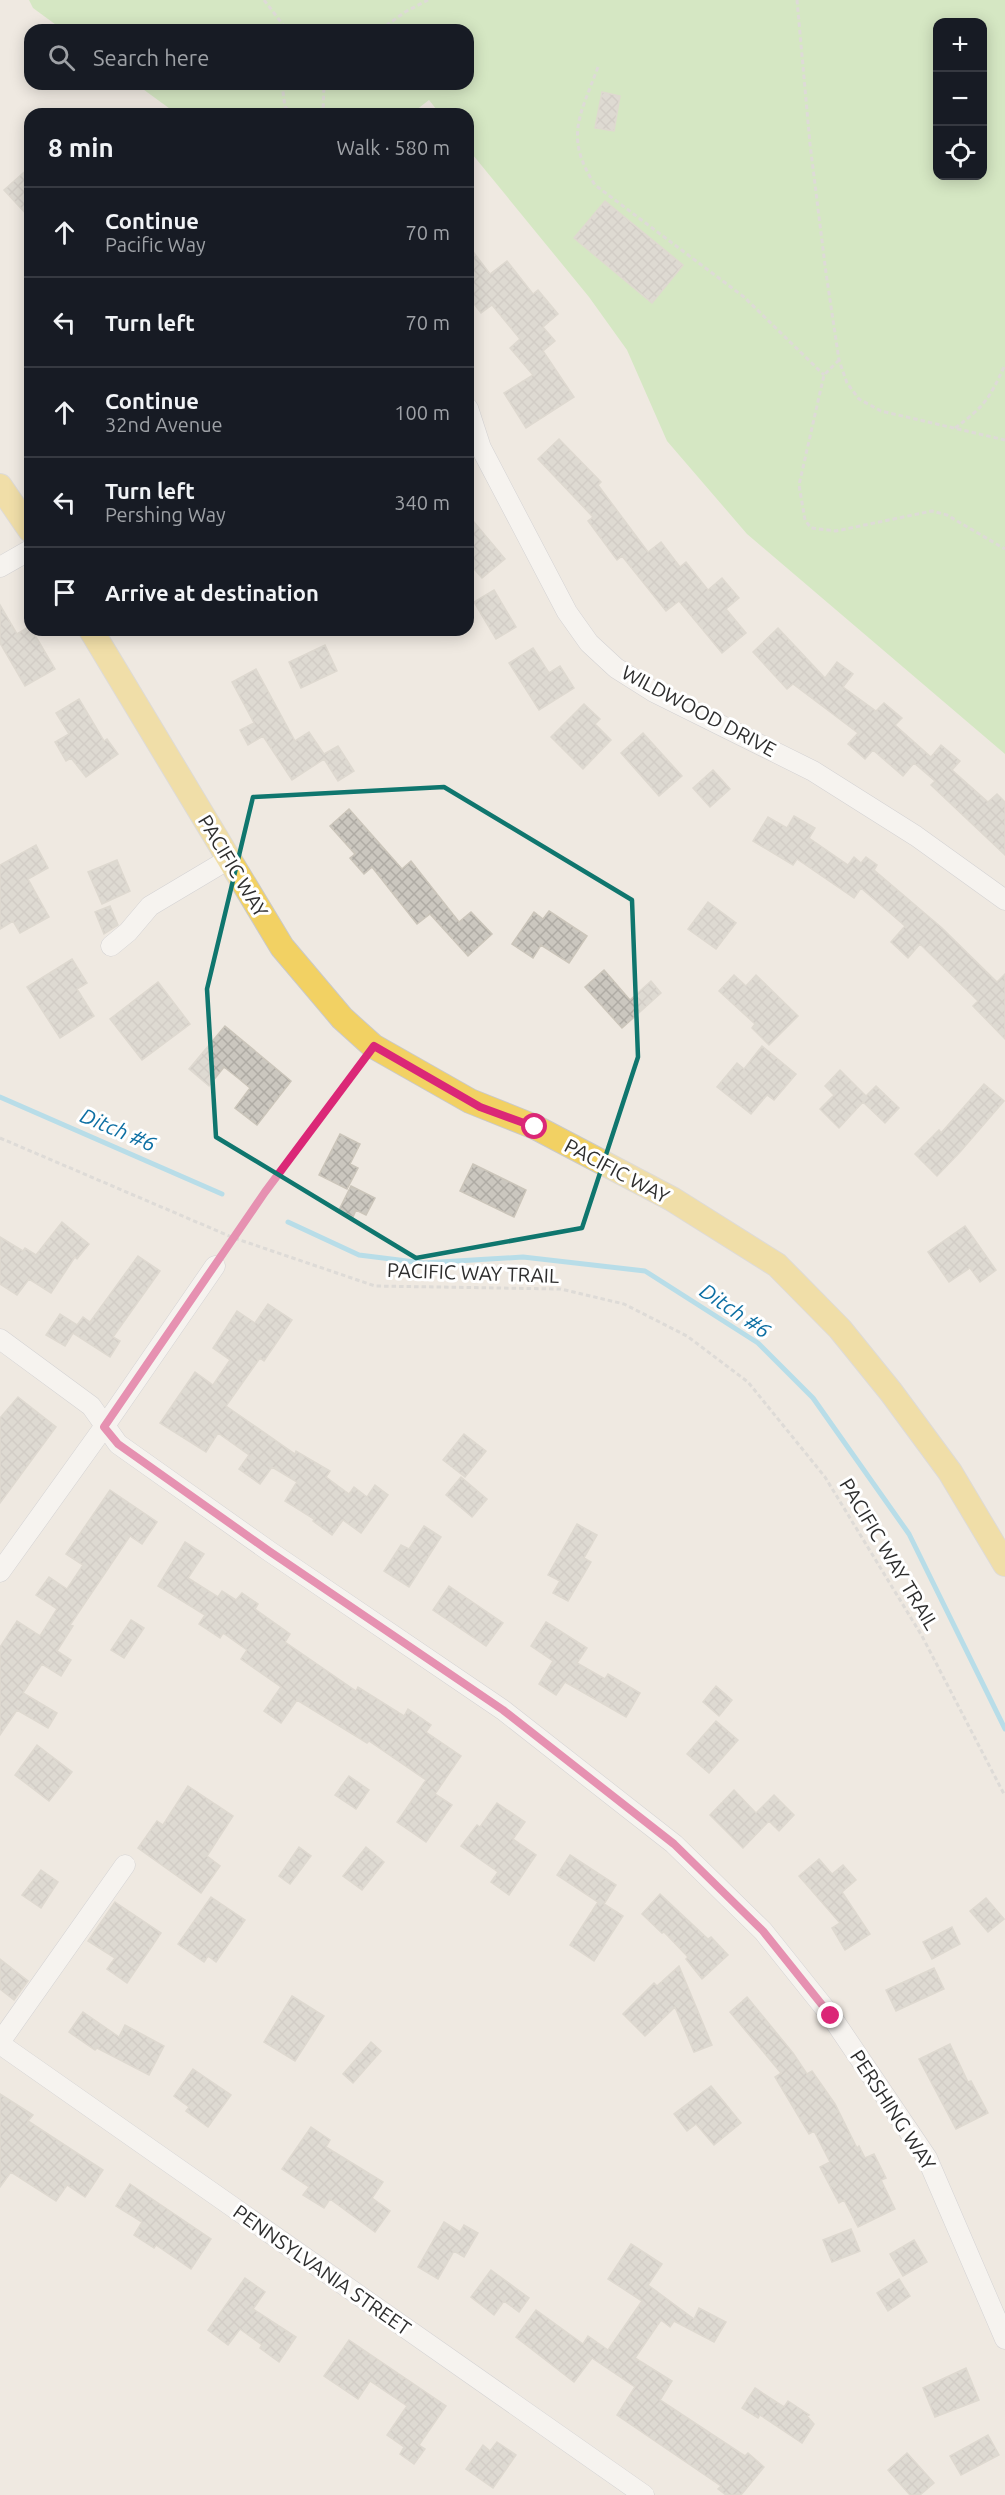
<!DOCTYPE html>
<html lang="en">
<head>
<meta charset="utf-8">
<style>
	body { margin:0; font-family:Ubuntu,sans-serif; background:#20242c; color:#f1f3f6 }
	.controls { position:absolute; right:18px; top:18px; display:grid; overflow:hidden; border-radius:12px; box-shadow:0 3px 15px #0003 }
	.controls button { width:54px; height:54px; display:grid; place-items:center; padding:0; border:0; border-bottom:2px solid #363941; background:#171b24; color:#f1f3f6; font:30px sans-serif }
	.stop { position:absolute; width:18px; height:18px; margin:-14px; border:4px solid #db2777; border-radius:50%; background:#fff }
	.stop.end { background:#db2777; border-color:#fff; box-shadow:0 2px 6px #0008 }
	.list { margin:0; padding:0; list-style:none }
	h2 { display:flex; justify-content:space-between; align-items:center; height:78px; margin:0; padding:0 24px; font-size:26px }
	h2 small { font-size:20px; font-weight:400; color:#9ea1a6 }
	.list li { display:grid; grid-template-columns:39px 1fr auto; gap:18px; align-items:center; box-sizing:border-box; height:90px; padding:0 24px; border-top:2px solid #363941 }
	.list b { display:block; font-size:22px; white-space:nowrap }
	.list p { margin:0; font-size:20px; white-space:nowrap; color:#9ea1a6 }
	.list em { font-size:20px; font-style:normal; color:#9ea1a6 }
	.icon { flex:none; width:33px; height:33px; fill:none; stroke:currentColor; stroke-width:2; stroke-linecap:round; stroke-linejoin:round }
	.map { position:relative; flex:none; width:1005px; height:2495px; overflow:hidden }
	.search { position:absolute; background:#171b24; box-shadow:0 3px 15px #0003; left:24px; top:24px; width:450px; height:66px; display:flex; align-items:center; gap:15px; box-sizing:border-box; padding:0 21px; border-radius:18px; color:#9ea1a6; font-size:22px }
	.panel { position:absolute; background:#171b24; box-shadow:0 3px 15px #0003; left:24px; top:108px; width:450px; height:528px; border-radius:18px }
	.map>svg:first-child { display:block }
	.grass { fill:#b6e59e; fill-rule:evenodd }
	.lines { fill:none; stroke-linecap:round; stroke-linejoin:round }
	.stream { stroke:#75cff0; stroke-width:5 }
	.building { fill:url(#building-cross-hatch); stroke:#cbc5ba; stroke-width:1.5 }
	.minor-casing { stroke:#b4b7c1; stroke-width:21 }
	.major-casing { stroke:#c9c9c9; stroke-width:26 }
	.path { stroke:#c9c9c9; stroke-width:3; stroke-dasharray:4.5 3; stroke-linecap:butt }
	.minor { stroke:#fff; stroke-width:20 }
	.major { stroke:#f2d163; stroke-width:24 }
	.route { stroke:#db2777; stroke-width:8 }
	.marked { fill:none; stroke:#0f766e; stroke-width:4.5; stroke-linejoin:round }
	.labels { text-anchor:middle; stroke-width:6; stroke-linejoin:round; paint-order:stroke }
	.street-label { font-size:20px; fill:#2e2e2e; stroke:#fff }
	.water-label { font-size:21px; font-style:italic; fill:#0d6fa3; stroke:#fff }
</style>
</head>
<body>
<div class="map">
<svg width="1005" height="2495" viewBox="0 0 1005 2495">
	<defs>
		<pattern id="building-cross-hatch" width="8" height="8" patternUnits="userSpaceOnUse" patternTransform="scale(1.5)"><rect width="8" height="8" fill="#cbc7bf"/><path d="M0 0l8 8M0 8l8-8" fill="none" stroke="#afaba4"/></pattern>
	</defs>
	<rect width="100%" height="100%" fill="#efe9e1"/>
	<path class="grass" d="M29,0H1005V754L747,534L667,441L627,350L589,297L468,149V114H440L429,100L411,114H177L136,84H468V30H63L33,8ZM938,22H982V176H938Z"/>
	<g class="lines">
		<path class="stream" d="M0,1097L222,1194
			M288,1222L359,1255L423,1263L523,1257L645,1271L758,1343L813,1398L909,1534L1005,1729"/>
	</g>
	<path class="building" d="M602,92L620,96L614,131L595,128Z
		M30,167V218L4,190Z
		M605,201L683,265L652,303L574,238Z
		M468,245L490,274L507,261L533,294L538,290L558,314L543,327L555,341L543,351L574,397L526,428L504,393L533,375L510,348L520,339L492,305L481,313L468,296Z
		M559,439L601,482L598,485L648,552L661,542L680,567L686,562L708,590L722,578L739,598L726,609L746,633L722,653L679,601L666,611L622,556L617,560L588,521L593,517L538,459Z
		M468,515L505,559L482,578L468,562Z
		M494,590L516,627L496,639L474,602Z
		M0,605L17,634L30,626V630H32L55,669L25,686L0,643Z
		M778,628L825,678L837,662L853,674L843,687L876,711L884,703L902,718L895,725L931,757L941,745L960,761L952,770L988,802L997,794L1005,802V855L931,785L935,781L914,763L903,776L873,750L865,759L848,744L858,733L793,684L787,689L753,652Z
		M325,645L337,671L301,688L289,662Z
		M533,648L549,673L560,666L574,688L539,710L509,663Z
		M256,669L295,741L309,732L324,754L338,746L354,771L338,781L324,759L292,780L263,736L248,745L240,730L254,723L232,682Z
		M79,699L104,741L107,739L118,754L86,777L71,758L66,761L55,742L69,734L56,713Z
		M584,704L600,719L595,724L611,740L583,769L551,737Z
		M643,733L682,776L659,796L621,753Z
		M713,770L730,789L710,807L693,788Z
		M349,809L402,869L411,861L459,922L471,912L492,934L468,956L430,914L417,924L372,867L364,874L350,858L355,854L330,826Z
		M794,816L815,828L809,838L848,865L854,857L861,863L866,857L877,865L874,870L942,928L997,982L1005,974V1039L973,1006L978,1001L920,944L908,958L891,942L905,926L861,888L854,898L797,859L793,865L753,841L768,817L787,828Z
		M36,845L48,868L28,879L49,917L20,933L13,921L0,929V865Z
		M117,860L130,891L102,904L88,872Z
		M708,902L736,923L716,949L688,929Z
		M110,906L118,925L104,934L95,912Z
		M549,911L587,936L569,963L541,945L533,958L512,944L534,912L543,919Z
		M72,959L87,983L77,989L94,1016L60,1038L27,987Z
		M604,970L630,1000L651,981L661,993L622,1028L585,987Z
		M734,975L746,986L756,975L798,1016L769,1045L752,1028L755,1024L719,991Z
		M158,982L190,1024L142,1060L110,1019Z
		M225,1026L291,1081L257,1125L235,1108L250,1088L238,1078L224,1067L209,1086L189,1069Z
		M762,1046L796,1074L774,1100L767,1095L751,1114L717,1087L737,1063L744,1069Z
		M840,1070L866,1096L876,1086L899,1108L885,1123L863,1102L839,1128L820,1109L834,1095L825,1086Z
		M984,1084L1004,1101L960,1152L937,1176L915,1154L939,1130L941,1133Z
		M340,1134L360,1144L350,1164L358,1168L347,1189L319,1175Z
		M473,1164L526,1190L514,1217L460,1191Z
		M351,1186L375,1198L366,1215L356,1210L353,1217L339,1210Z
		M62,1222L89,1244L77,1259L75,1257L51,1293L29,1279L17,1295L0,1284V1237L23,1251L25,1248L36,1255Z
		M965,1226L996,1270L980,1282L970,1268L949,1282L928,1252Z
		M138,1256L160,1271L113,1337L120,1341L110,1357L73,1333L65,1346L46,1335L60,1314L77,1325L83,1317L90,1322Z
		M268,1304L292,1320L264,1361L260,1358L226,1406L295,1454L296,1451L330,1471L326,1477L349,1494L354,1487L367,1497L375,1485L388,1495L361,1533L343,1520L332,1535L313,1521L314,1519L285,1501L297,1482L272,1467L260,1484L239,1469L249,1455L218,1433L206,1452L160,1423L195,1372L213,1385L230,1360L213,1348L237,1311L255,1323Z
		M18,1397L56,1427L0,1503V1418Z
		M464,1434L486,1451L465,1477L443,1460Z
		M461,1477L487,1499L472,1517L446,1495Z
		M110,1490L157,1522L142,1544L130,1536L70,1625L73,1626L57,1651L71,1660L61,1676L42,1664L23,1693L57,1713L48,1728L17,1710L0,1735V1647L17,1621L40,1636L57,1609L36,1595L49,1577L67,1589L83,1565L66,1554Z
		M577,1524L597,1535L584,1558L591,1562L568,1601L553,1593L560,1581L548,1575Z
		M424,1526L441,1537L409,1587L384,1571L401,1545L409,1549Z
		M185,1542L204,1554L188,1578L218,1597L222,1591L236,1600L242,1593L258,1604L255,1609L290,1634L285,1642L356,1691L358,1687L404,1716L408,1709L431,1725L426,1732L461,1756L435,1794L452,1805L426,1842L397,1822L426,1780L369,1741L367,1743L297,1700L281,1723L264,1711L281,1687L241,1659L247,1650L223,1633L220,1638L199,1624L205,1615L158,1586Z
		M449,1586L503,1623L486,1646L433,1610Z
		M131,1620L144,1628L124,1658L111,1650Z
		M546,1622L587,1648L577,1663L605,1679L608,1674L640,1693L626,1717L565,1682L556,1695L539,1684L553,1661L531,1646Z
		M716,1686L732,1700L719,1716L703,1702Z
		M716,1721L738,1740L709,1773L687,1754Z
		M37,1745L72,1772L49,1801L15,1775Z
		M349,1776L369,1790L356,1809L335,1795Z
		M188,1786L233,1816L207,1856L220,1866L201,1893L138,1848L157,1821L163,1825Z
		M734,1790L756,1813L774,1795L794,1815L779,1831L769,1821L743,1848L710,1815Z
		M497,1803L525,1822L513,1839L536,1855L509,1895L491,1882L498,1872L461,1846L477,1825L480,1827Z
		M299,1847L311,1856L290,1884L279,1876Z
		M366,1847L384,1862L362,1890L343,1876Z
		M570,1855L616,1885L604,1904L623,1916L594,1961L570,1945L598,1902L557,1875Z
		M819,1859L832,1874L843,1865L856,1880L842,1892L870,1934L845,1950L832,1928L840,1923L799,1876Z
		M41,1870L58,1882L41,1908L22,1895Z
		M660,1894L708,1939L711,1937L728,1955L702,1979L686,1959L688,1957L664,1932L662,1933L642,1914Z
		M211,1897L245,1920L216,1962L208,1956L204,1962L178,1944Z
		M986,1898L1004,1919L988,1932L970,1911Z
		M115,1902L161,1933L127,1983L107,1969L115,1958L88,1941Z
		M952,1927L960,1944L932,1959L923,1942Z
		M0,1959L28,1981L14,2000L0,1989Z
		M679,1966L712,2045L694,2052L675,2007L645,2036L623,2014L654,1983L657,1986Z
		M934,1968L944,1989L896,2011L886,1990Z
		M292,1996L324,2016L295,2061L264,2042Z
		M747,1997L793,2053L807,2074L812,2071L835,2104L857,2148L859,2146L865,2158L874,2154L886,2178L881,2180L895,2209L858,2227L844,2200L839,2203L820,2167L830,2162L814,2131L809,2134L775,2077L781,2073L730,2012Z
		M83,2012L119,2037L125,2025L164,2046L149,2075L97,2048L95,2050L69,2032Z
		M371,2042L381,2051L353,2083L343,2074Z
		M950,2044L968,2082L971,2081L988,2113L956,2129L919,2059Z
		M193,2069L231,2095L208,2127L186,2111L189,2107L174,2096Z
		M711,2086L741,2123L714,2145L696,2124L687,2131L674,2114Z
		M0,2094L33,2115L28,2121L103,2170L85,2197L67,2185L56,2201L11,2172L0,2187Z
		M311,2127L330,2140L326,2147L383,2182L372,2198L390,2211L375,2232L330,2199L324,2208L303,2195L309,2187L282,2169Z
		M130,2184L211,2239L191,2269L156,2245L154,2248L134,2235L142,2222L116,2206Z
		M444,2222L460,2232L464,2225L478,2233L464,2257L454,2251L438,2279L418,2267Z
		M851,2229L860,2251L832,2262L823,2240Z
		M914,2240L927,2262L903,2276L890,2254Z
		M631,2244L662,2264L648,2285L694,2319L699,2308L726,2322L714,2342L674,2321L670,2327L661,2320L635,2358L672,2381L660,2400L745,2456L748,2453L764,2467L741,2495H726L718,2489L721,2486L617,2415L635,2387L592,2358L574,2382L516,2337L536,2310L583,2344L588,2336L608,2350L642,2301L608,2279Z
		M491,2270L529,2298L519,2312L504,2301L494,2315L471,2297Z
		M245,2278L265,2292L253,2309L296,2337L279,2362L260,2348L262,2345L240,2329L228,2345L208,2330Z
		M899,2279L910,2296L888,2311L877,2293Z
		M349,2340L446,2406L419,2445L425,2449L414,2464L400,2454L404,2447L387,2435L407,2406L370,2381L358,2399L324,2376Z
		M966,2368L979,2400L935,2417L923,2388Z
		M755,2388L784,2407L788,2401L809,2415L807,2416L814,2424L802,2443L760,2415L758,2418L742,2408Z
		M988,2435L999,2455L961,2475L950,2456Z
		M497,2442L516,2455L493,2488L466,2469L483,2445L490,2451Z
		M907,2453L934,2483L920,2495H910L888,2470Z"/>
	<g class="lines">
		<defs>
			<path id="minor" d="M468,408L481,448L567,612L589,643L616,668L654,692L813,771L916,836L1005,900
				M0,567L30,550
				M111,946L128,932L150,906L229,859
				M0,1339L91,1406L118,1444L269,1551L503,1710L674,1844L763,1931L831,2016L927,2158L1005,2339
				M0,1572L104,1427L215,1266
				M0,2042L125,1865
				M0,2044L644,2495"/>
			<path id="major" d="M0,486L30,530
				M91,630L282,947L342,1018L373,1046L470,1101L535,1127L672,1199L777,1265L840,1329L891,1392L950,1472L1005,1564"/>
		</defs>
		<use href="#minor" class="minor-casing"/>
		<use href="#major" class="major-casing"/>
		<path class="path" d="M264,0L287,30
			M797,0L810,144L826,273L839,360L847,383L859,399L881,411L1005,440
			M380,30L405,12L428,0
			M598,67C580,116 564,137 595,185L744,297L824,375
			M282,84L285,107L294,114
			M321,114L323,113L324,84
			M839,360L824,375L799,485L805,520L811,528L836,531L932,511L947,515L1005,549
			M955,428C985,406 989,399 1005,365
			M0,1138L234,1238L375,1286L561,1289L624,1304L687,1336L748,1382L825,1477L922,1636L1005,1796
			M225,1251L362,1062"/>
		<use href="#minor" class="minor"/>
		<use href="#major" class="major"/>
	</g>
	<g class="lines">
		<path class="route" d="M535,1127L480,1107L374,1046L265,1192L104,1427L118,1444L269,1551L503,1710L674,1844L763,1931L831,2016"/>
	</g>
	<path d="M0 0H1005V2495H0ZM444,787L632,900L638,1057L582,1228L416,1258L216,1137L207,989L253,797Z" fill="#efe9e1" fill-opacity=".55" fill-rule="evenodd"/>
	<path class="marked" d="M444,787L632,900L638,1057L582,1228L416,1258L216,1137L207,989L253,797Z"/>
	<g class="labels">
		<g class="street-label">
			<text transform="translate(699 711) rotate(28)" y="7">WILDWOOD DRIVE</text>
			<text transform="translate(233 866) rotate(59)" y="7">PACIFIC WAY</text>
			<text transform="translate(617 1171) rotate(28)" y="7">PACIFIC WAY</text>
			<text transform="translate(473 1273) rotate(2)" y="7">PACIFIC WAY TRAIL</text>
			<text transform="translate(889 1554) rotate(59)" y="7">PACIFIC WAY TRAIL</text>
			<text transform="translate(893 2110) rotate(57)" y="7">PERSHING WAY</text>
			<text transform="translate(322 2270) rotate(35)" y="7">PENNSYLVANIA STREET</text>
		</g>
		<g class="water-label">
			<text transform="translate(118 1130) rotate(23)" y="7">Ditch #6</text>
			<text transform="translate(735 1311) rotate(34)" y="7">Ditch #6</text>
		</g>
	</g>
</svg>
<div class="controls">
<button>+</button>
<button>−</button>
<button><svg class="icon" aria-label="locate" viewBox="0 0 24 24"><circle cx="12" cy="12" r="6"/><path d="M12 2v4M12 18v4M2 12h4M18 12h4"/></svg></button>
</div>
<div class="stop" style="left:535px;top:1127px"></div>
<div class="stop end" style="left:831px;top:2016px"></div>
<div class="search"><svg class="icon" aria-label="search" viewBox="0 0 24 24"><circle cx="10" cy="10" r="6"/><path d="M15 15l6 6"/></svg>Search here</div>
<section class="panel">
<h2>8 min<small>Walk · 580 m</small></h2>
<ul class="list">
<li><svg class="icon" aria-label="ahead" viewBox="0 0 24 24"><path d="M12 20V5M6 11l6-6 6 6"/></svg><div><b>Continue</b><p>Pacific Way</p></div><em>70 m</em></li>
<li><svg class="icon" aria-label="left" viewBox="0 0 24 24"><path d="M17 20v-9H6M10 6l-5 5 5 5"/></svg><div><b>Turn left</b></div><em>70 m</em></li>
<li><svg class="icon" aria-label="ahead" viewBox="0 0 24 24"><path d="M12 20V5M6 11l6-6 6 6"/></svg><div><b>Continue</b><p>32nd Avenue</p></div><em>100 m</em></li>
<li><svg class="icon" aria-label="left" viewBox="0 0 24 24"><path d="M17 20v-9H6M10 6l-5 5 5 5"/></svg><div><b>Turn left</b><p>Pershing Way</p></div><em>340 m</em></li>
<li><svg class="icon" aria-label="arrive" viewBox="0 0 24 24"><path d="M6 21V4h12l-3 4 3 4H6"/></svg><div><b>Arrive at destination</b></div></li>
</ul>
</section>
</div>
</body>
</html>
